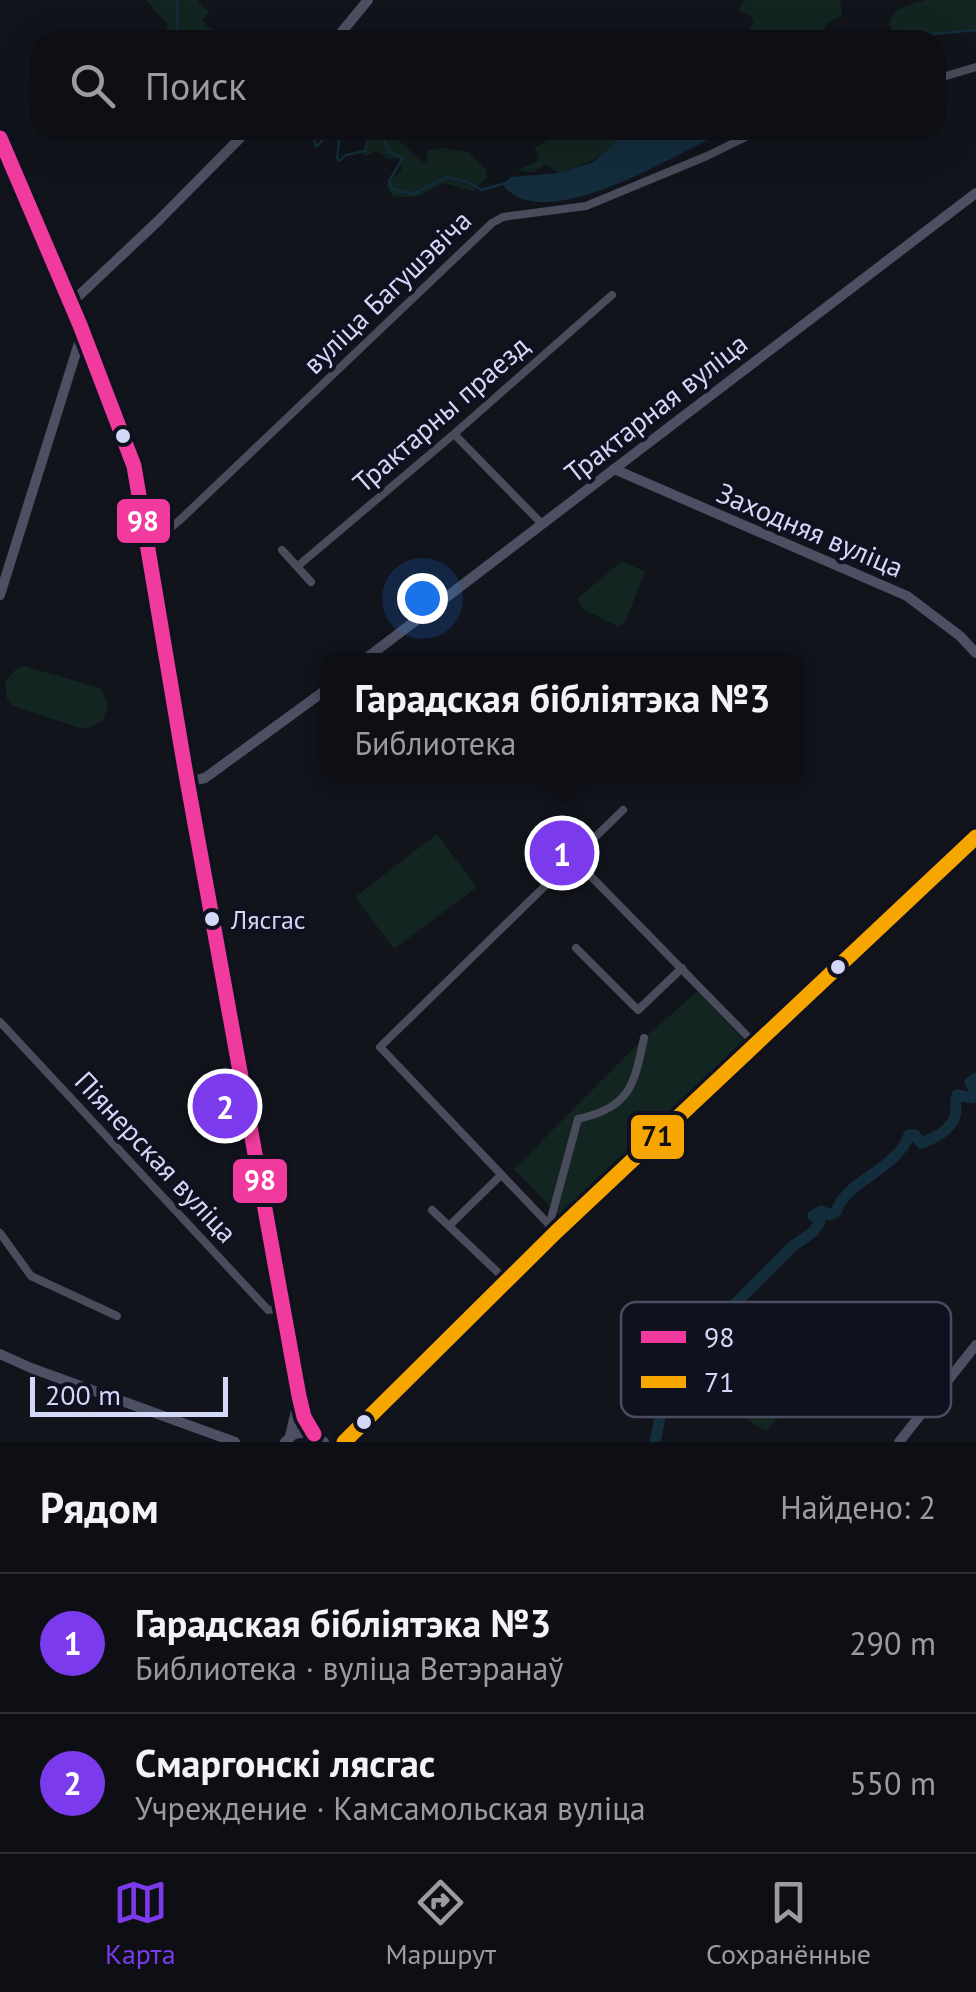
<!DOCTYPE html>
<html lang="ru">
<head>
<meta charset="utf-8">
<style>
	body { margin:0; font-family:"PT Sans",sans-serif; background:#17181e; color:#f1f3f6 }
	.scale { position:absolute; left:30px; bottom:25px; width:198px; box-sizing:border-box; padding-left:10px; border:5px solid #d3d8f9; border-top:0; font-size:28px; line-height:35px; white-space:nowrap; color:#d3d8f9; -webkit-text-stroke:8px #0f111f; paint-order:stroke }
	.you { position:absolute; left:422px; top:598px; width:35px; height:35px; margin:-25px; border:8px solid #fff; border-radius:50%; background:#1a73e8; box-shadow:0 0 0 15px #1a73e833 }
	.badge { display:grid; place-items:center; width:65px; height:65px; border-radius:50%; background:#7c3aed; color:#fff; font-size:32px; font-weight:700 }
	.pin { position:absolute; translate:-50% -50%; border:5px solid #fff; box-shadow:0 2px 10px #0006 }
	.popup { position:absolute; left:320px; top:653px; width:485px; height:130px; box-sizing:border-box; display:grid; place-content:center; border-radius:20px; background:#0e0f15; filter:drop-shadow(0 2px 8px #0005); font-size:32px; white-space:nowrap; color:#9b9ca0 }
	.popup b { font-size:38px; color:#f1f3f6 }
	.popup::after { content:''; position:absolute; left:50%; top:100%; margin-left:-20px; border:20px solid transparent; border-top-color:#0e0f15 }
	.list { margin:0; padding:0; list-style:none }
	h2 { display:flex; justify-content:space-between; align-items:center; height:130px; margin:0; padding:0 40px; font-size:42px }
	h2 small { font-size:32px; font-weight:400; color:#9b9ca0 }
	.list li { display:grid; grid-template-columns:65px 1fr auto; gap:30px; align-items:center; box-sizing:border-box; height:140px; padding:0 40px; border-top:2px solid #2e2f34 }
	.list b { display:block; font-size:38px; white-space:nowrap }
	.list p { margin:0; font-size:32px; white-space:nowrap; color:#9b9ca0 }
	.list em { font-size:32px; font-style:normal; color:#9b9ca0 }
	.icon { flex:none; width:55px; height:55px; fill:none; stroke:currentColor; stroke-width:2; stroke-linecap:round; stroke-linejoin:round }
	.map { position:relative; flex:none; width:976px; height:1442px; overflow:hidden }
	.search { position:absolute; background:#0e0f15; box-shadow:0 10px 40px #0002; left:30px; right:30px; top:30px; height:110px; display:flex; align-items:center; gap:25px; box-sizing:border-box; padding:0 35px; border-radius:30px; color:#9b9ca0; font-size:38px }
	.sheet { height:410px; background:#0e0f15 }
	nav { display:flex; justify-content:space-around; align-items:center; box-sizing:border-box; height:140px; border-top:2px solid #2e2f34; background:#0e0f15; font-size:28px; color:#9b9ca0 }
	nav a { display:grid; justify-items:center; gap:5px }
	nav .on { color:#7c3aed }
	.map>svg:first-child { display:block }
	.green { fill:#132521 }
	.water { fill:#132d3c }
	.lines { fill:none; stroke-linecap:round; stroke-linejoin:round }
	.stream { stroke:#132d3c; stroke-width:2.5 }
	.river { stroke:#132d3c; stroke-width:11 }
	.street { stroke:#484c5b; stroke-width:8 }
	.secondary { stroke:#4c5062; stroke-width:10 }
	.bus-1-casing { stroke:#0f111f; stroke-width:22 }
	.bus-2-casing { stroke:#0f111f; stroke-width:22 }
	.bus-1 { stroke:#f13a9d; stroke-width:15 }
	.bus-2 { stroke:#f7a600; stroke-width:15 }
	.bus-dot { fill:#d3d8f9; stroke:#0f111f; stroke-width:4 }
	.labels { text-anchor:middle; stroke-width:8; stroke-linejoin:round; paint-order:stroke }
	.bus-label { font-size:26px; fill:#d3d8f9; stroke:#0f111f; text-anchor:start }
	.street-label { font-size:28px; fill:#d3d8f9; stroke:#0f111f }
	.key { fill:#0f111f; stroke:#4a4d60; stroke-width:2.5 }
	.key-label { font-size:28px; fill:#d3d8f9 }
	.line-badge { stroke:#0f111f; stroke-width:4 }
	.badge-label { font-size:28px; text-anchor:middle; font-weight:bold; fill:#fff }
	.pale-badge-label { font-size:28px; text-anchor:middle; font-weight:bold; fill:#111 }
</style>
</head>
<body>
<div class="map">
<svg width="976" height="1442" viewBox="0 0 976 1442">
	<rect width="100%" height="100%" fill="#12141c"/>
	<path class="green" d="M146,0H197L209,12L202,21L223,40H164L168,25Z
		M745,0H840L842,16L827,23L821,35L812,39L729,40L749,30L754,22L751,16L738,10Z
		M925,0H976V32L945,31L925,40H899L889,25C893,5 909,6 925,0Z
		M372,130L391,133L423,163L426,162L427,151L441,148L469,152L486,170L487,177L473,191L444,183L419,196L394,197L386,185L401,171L402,159H388L376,151L363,157L367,135Z
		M567,130H625C610,156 586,164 558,173L546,164L534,172L517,171L537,161L539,155L534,148Z
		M622,561L645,572L625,622L619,627L581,608L578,598Z
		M24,666L100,688L108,703L104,720L89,728H80L13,706L7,699L5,682L16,669Z
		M437,834L477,887L394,949L355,897Z
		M698,991L747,1044L562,1218L514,1169L644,1038Z
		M764,1366L795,1393L796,1400L766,1431L747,1420L743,1409Z"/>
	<path class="water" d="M663,130H729C681,150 544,240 502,184L511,177L558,173L594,162L623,135L653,131L659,134Z"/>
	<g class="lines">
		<path class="stream" d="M177,40V0
			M896,40L899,37L976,30
			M296,130L314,138L316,147L329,134L339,141L337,158L339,161L346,155L365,151L371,130
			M380,130L389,152L403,158L389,181L393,189L414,194L446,177L468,182L482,190L502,184"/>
		<path class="river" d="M655,1442L670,1369L793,1246L813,1232L820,1222L818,1217L813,1216L821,1211L829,1215L836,1212C847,1179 896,1171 909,1135H915L921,1143C933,1139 948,1131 954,1119C958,1112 954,1103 957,1095L972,1098L974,1089L970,1082L976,1078"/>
		<path class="street" d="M936,79L976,67
			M454,434L542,524
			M147,548L181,519L492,223L503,217L586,206L707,156L760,130
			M282,550L311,582
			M299,565L454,434L612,295
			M574,859L757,1046
			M576,948L638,1010L682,968
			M0,1022L268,1310L284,1309
			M432,1210L507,1281
			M449,1226L501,1175
			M549,1226L578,1119C630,1107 634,1086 644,1038
			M556,1232L380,1047L623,810
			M0,1233L31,1276L117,1316"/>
		<path class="secondary" d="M335,40L368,0
			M0,138L80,325L134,466L185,769L299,1396L304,1417L314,1434
			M71,303L157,222L248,130
			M614,469L907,596L960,636L976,653
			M0,595L78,346L86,340
			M364,660L976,193
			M187,782L205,778L327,689
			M0,1354L31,1368L235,1442
			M290,1436L298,1402
			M285,1442L294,1434L308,1432L324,1442
			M344,1442L556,1232L976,837
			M899,1442L976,1345"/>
		<defs>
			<path id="bus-1" d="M0,138L80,325L134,466L185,769L299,1396L304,1417L314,1434"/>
			<path id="bus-2" d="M344,1442L556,1232L976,837"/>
		</defs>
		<use href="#bus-1" class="bus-1-casing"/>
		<use href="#bus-2" class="bus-2-casing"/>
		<use href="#bus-1" class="bus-1"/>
		<use href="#bus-2" class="bus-2"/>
	</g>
	<g class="bus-dot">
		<circle cx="123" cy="436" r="9"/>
		<circle cx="212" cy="919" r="9"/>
		<circle cx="838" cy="967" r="9"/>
		<circle cx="364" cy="1422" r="9"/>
	</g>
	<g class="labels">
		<g class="bus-label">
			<text x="231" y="929">Лясгас</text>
		</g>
		<g class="street-label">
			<text transform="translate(387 292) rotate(-44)" y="10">вуліца Багушэвіча</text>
			<text transform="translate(656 408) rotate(-38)" y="10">Трактарная вуліца</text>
			<text transform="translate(441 414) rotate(-41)" y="10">Трактарны праезд</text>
			<text transform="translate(810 530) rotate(23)" y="10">Заходняя вуліца</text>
			<text transform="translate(156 1157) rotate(47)" y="10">Піянерская вуліца</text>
		</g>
	</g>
	<rect x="621" y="1302" width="330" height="115" rx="15" class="key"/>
	<rect x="641" y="1331" width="45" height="12" fill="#f13a9d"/>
	<rect x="641" y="1376" width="45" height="12" fill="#f7a600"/>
	<g class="key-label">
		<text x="704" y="1347">98</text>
		<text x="704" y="1392">71</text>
	</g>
	<g class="line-badge">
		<rect x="115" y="497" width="57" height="48" rx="10" fill="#f13a9d"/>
		<rect x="629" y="1113" width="57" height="48" rx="10" fill="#f7a600"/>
		<rect x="231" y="1157" width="58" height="48" rx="10" fill="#f13a9d"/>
	</g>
	<g class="badge-label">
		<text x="143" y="531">98</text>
		<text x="260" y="1190">98</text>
	</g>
	<g class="pale-badge-label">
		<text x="657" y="1146">71</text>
	</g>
</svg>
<div class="scale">200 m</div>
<div class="you"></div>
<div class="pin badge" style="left:562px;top:853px">1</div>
<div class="popup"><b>Гарадская бібліятэка №3</b>Библиотека</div>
<div class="pin badge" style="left:225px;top:1106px">2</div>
<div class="search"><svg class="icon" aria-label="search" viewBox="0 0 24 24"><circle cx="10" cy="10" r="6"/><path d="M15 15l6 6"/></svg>Поиск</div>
</div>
<section class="sheet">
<h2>Рядом<small>Найдено: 2</small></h2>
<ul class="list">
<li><span class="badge">1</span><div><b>Гарадская бібліятэка №3</b><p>Библиотека · вуліца Ветэранаў</p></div><em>290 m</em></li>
<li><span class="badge">2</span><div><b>Смаргонскі лясгас</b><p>Учреждение · Камсамольская вуліца</p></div><em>550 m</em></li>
</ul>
</section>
<nav>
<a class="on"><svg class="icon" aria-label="map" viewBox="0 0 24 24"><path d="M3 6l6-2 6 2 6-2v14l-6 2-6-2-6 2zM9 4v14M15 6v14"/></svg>Карта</a>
<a><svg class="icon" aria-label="directions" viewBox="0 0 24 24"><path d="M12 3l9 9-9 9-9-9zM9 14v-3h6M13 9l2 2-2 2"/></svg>Маршрут</a>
<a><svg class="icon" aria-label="saved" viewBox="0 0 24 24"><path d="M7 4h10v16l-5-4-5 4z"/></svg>Сохранённые</a>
</nav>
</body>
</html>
